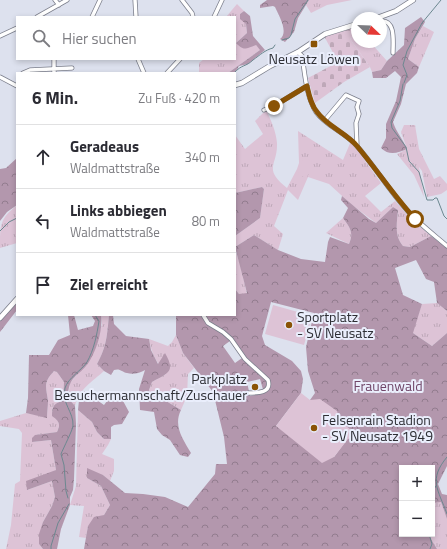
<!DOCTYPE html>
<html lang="de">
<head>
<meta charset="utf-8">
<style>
	body { margin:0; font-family:"Titillium Web",sans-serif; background:#f7f7f7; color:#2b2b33 }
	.controls { position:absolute; right:12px; bottom:12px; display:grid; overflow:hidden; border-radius:0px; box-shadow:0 2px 6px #0003 }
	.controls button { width:36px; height:36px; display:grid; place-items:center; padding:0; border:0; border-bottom:1px solid #e1e1e2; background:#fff; color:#2b2b33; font:20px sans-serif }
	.compass { position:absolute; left:351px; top:12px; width:36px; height:36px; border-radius:50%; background:#fff; box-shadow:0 2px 6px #0003; rotate:113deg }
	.stop { position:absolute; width:12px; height:12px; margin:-9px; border:3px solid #8a5305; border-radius:50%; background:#fff }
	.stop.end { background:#8a5305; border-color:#fff; box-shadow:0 1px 4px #0008 }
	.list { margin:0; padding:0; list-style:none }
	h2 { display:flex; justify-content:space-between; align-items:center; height:52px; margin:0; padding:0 16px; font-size:17px }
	h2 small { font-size:13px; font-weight:400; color:#7c7c81 }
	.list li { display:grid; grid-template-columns:26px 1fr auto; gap:12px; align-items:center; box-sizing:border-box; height:64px; padding:0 16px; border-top:1px solid #e1e1e2 }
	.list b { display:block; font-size:15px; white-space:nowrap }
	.list p { margin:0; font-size:13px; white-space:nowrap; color:#7c7c81 }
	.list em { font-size:13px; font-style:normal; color:#7c7c81 }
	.icon { flex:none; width:22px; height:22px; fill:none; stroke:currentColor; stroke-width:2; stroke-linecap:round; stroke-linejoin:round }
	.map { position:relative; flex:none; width:447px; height:549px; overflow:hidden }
	.search { position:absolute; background:#fff; box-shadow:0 2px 6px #0003; left:16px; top:16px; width:220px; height:44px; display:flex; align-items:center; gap:10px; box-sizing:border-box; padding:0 14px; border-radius:0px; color:#7c7c81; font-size:15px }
	.panel { position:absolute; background:#fff; box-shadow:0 2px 6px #0003; left:16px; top:72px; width:220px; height:244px; border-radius:0px }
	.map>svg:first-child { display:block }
	.grass { fill:url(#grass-tufts) }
	.forest { fill:url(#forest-crowns); fill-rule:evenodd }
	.cemetery { fill:url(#cemetery-stones) }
	.pitch { fill:#ddc3d6 }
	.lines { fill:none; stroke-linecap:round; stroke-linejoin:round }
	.stream { stroke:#6c8890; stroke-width:1 }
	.street-casing { stroke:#7c7f8c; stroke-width:5 }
	.secondary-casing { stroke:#7c7f8c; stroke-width:6 }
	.street { stroke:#fff; stroke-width:3.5 }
	.secondary { stroke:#fff; stroke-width:4.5 }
	.route { stroke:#8a5305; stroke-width:5 }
	.poi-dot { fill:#8a5305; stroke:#eaeefc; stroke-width:1.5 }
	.labels { text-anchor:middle; stroke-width:4; stroke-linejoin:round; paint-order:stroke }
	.poi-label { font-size:14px; fill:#2d2e34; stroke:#eaeefc; text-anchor:start }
	.park-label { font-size:14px; fill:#704668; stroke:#eaeefc }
</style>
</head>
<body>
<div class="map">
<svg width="447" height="549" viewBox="0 0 447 549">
	<defs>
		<pattern id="grass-tufts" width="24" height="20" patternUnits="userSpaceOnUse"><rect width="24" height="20" fill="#ddc3d6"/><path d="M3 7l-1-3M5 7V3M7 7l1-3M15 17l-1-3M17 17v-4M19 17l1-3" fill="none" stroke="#bea8b8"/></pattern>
		<pattern id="forest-crowns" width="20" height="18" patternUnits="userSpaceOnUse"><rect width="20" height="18" fill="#b397ad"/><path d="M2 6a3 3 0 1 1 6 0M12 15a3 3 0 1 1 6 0" fill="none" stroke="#927c8e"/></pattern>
		<pattern id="cemetery-stones" width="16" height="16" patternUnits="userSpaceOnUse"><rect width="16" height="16" fill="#ddc3d6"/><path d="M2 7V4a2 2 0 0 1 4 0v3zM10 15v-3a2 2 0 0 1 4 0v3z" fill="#bea8b8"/></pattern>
	</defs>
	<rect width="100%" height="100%" fill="#dde1ee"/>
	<path class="grass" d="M309,0H352L327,5L311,13L306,5Z
		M237,4L244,11L240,14L246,24L247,33L236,43L256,45L260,49V50L228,73H199V63L204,59H235V17H226Z
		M423,26L434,32L419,67L408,59L415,39Z
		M357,36V42H370L387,61L381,70L372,72L370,67L350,39Z
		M266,110C271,120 276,131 277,143C278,166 262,168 287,188L297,169L299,163L298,131L343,160L351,141L381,183L365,196L381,212L395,201L409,217L431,236L410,247L403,246C394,236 397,223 398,210L393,207L376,223L352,205L329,184L308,177L298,200L288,190L274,226L283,234L278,250L254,235L235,247V236L260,218L264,189L262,187L235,193V135L245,149L263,134L255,121Z
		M404,125H415L419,149L434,179L440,176L447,184V190L441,194L427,197L422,171L419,167L424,197L414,175L397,154L407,149L401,132Z
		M17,205V243L0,248C0,224 0,219 17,205Z
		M343,218C350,228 354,232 349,244L326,233Z
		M235,250L240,264L247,294H239L235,289Z
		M437,303L447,311V333L432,346L413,333V330L422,304Z
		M101,315H109C107,335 107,346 97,364L104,371C92,382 79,389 75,406L68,398L70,383L88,362L102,325Z
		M176,335L183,353L194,368L188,374L187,396L181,410L166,401L152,397L149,390L152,382L166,374C157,363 151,353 149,339L168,346L172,342Z
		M54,371L57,372L64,382L63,401C54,403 52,406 52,415C59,421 61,424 57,432L36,435L32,442L51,440L56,470L27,490L52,481L55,497L52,506L43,522L39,544L43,549H6L11,525L15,484L20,481L22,433L19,429L0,426V421L26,413L47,417C47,412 48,406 48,401C46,386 43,383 54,371Z
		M78,410L92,422L97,432L104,439H111L108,445L102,454L114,459V471L110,481L103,475L87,478L101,486L110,505L104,515L88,526L86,538L79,537L84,506L70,505L76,486Z
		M438,501L441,502L447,519V549H437L428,534H432V503Z"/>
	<path class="forest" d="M267,0H309L298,18L294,32L285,42L280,39C289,32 279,16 275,7L273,6L260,8V5Z
		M244,11L250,16L253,36L265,50L248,64L239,66L235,73H228L260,50L256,45C245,49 244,51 236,43L247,33L246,24L240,19V14Z
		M421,17L425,22L415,39L408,59L419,67L417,73L406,84L401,104L393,122C396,132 403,139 407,149C398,153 389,156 381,148L386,138V124L396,101L401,77L395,71L386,78H373L372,72L381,70L387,61L404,45L405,28Z
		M17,158V205L7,212L0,221V169L6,168Z
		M262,187L264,189L260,218L235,236V193Z
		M342,196L369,219L376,223L393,207L398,210C397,223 394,236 403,246L410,247L431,236L447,248V311L437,303L434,282L426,279L416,260L395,268L403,295L422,304L413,333L432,346L447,333V466L438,484L442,494L447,495V519L441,502L432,503V468H402V534H428L437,549H84L88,526L94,517L104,515L110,505L101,486L87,478V468L103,475L125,493L143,494L165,497L188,507L215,474L216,464H227L224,437L213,392L183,353L176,335V315H235V289L239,294L247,293L235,247L254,235L278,250L301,259L325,262L328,242L330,237L349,244C354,232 350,228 343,218L348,208L341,200ZM271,302L314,313L306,347L308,371L315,393L310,400L348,438L334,457L276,426L301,393L303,379L301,371L292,361L265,345L262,336ZM230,341L242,358L235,363L223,346ZM260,379L264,393L250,396L247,382Z
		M17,302V310L0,332V321Z
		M68,315H74L78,330L93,326L95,321L91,315H101C103,330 97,349 89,362C78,378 68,375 68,398L75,406L76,424L74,479L73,490L70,497V505L61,529L57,549H43L39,544V534L43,522L52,506L55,497L52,481L27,490L26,481L56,470L51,440L32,442V438L35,435L57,432C61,424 59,421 52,416C52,406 54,403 63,401L64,382L57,372L54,371C43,383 46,386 48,401C48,406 47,412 47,418L26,413L28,398L29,355H49L58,340L70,335Z
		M109,315H113L114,324L126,336L149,339L151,350L158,364L165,353C176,372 168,373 152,382L149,390L152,397L166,401L181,410C173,426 183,439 191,453L188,457L180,455L170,440L162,435L157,429L154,412L140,410L139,389L145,370C140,373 133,375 127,373C122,372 120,368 114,370L111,375L104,371L97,364C107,346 107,335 109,315Z
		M84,391L104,405L114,392L122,399L129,412L122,424L114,425L111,427V439H104L97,432L92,422L78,410L79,400Z"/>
	<path class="cemetery" d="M357,26V36L350,39L370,67L344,82L315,103L308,78L338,62L324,36Z"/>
	<path class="pitch" d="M303,158L312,161L307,178L298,175Z
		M273,305L312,316L304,345L265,334Z
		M301,393L310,400L320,399L337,411L340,421L351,430V438L348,439L334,457L322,463L276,426Z"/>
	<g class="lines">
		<path class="stream" d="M282,40L289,38L291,35L295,19L308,0
			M234,73C242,64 246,67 253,60C260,55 265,50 273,48L275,45
			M404,83L407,75L403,65L407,51L422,23L441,0
			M403,84L400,101L391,122L392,128L406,147L409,161L419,172L427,200H433L435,198H437L444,216L447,219
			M0,231L9,222L17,218
			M447,457C428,480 438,489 447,514
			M432,492L436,486
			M68,498L66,491L64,465L61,454C63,449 73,429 73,426C74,412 61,403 65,388C68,378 82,370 87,362C94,350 97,334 99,321L95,315
			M429,534L432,544L430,549
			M51,549V546L58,523L69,504"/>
		<defs>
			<path id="street" d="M55,0L59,5
				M135,0L136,17
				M182,0L192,13L193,17
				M37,17L67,0
				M92,17L100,0
				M214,17L222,0
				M381,21C396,20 393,42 393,53
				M0,36L17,28
				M298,52L302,56C305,74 306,96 316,112C326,126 344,132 356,145C374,165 388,189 406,209C418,223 433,234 447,246
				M54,59V73
				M138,59L144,73
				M23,73L30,70L72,68
				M167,73L180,59
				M0,77L17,86
				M264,110L274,106L307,86
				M325,120L346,95L359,101L357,107L359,114L356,123L357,146
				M203,315L208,323L223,332L231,339L245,359L268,380C272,393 258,393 248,393"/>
			<path id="secondary" d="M377,18L396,11L413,0
				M235,85L242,83L270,66L298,52L325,34L357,24
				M0,318L17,299"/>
		</defs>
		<use href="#street" class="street-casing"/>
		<use href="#secondary" class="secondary-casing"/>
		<use href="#street" class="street"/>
		<use href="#secondary" class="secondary"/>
	</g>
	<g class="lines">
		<path class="route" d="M274,106L307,86C309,95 311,105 317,112C327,126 346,133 357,146C377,170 394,196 415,219"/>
	</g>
	<g class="poi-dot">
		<rect x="310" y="40" width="8" height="8" rx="2"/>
		<circle cx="289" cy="325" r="4"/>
		<circle cx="255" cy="387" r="4"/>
		<circle cx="314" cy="428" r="4"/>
	</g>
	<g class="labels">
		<g class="poi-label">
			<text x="314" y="64" text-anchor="middle">Neusatz Löwen</text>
			<text x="297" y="322">Sportplatz<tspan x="297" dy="16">- SV Neusatz</tspan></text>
			<text x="247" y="384" text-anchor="end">Parkplatz<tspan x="247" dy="16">Besuchermannschaft/Zuschauer</tspan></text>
			<text x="322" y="425">Felsenrain Stadion<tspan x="322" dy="16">- SV Neusatz 1949</tspan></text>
		</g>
		<g class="park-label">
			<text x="388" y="391">Frauenwald</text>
		</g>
	</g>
</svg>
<div class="controls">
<button>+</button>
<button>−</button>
</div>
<svg class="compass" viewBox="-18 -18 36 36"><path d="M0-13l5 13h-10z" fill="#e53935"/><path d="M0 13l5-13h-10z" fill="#7c7c81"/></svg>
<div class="stop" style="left:415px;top:219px"></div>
<div class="stop end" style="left:274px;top:106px"></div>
<div class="search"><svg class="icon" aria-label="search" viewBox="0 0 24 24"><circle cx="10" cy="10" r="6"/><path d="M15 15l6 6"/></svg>Hier suchen</div>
<section class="panel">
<h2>6 Min.<small>Zu Fuß · 420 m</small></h2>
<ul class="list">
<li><svg class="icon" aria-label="ahead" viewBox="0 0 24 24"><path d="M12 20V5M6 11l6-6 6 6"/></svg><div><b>Geradeaus</b><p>Waldmattstraße</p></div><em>340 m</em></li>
<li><svg class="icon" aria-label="left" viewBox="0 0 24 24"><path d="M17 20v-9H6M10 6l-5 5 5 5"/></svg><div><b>Links abbiegen</b><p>Waldmattstraße</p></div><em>80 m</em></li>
<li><svg class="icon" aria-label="arrive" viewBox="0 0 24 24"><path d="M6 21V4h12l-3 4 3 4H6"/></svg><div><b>Ziel erreicht</b></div></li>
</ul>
</section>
</div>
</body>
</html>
